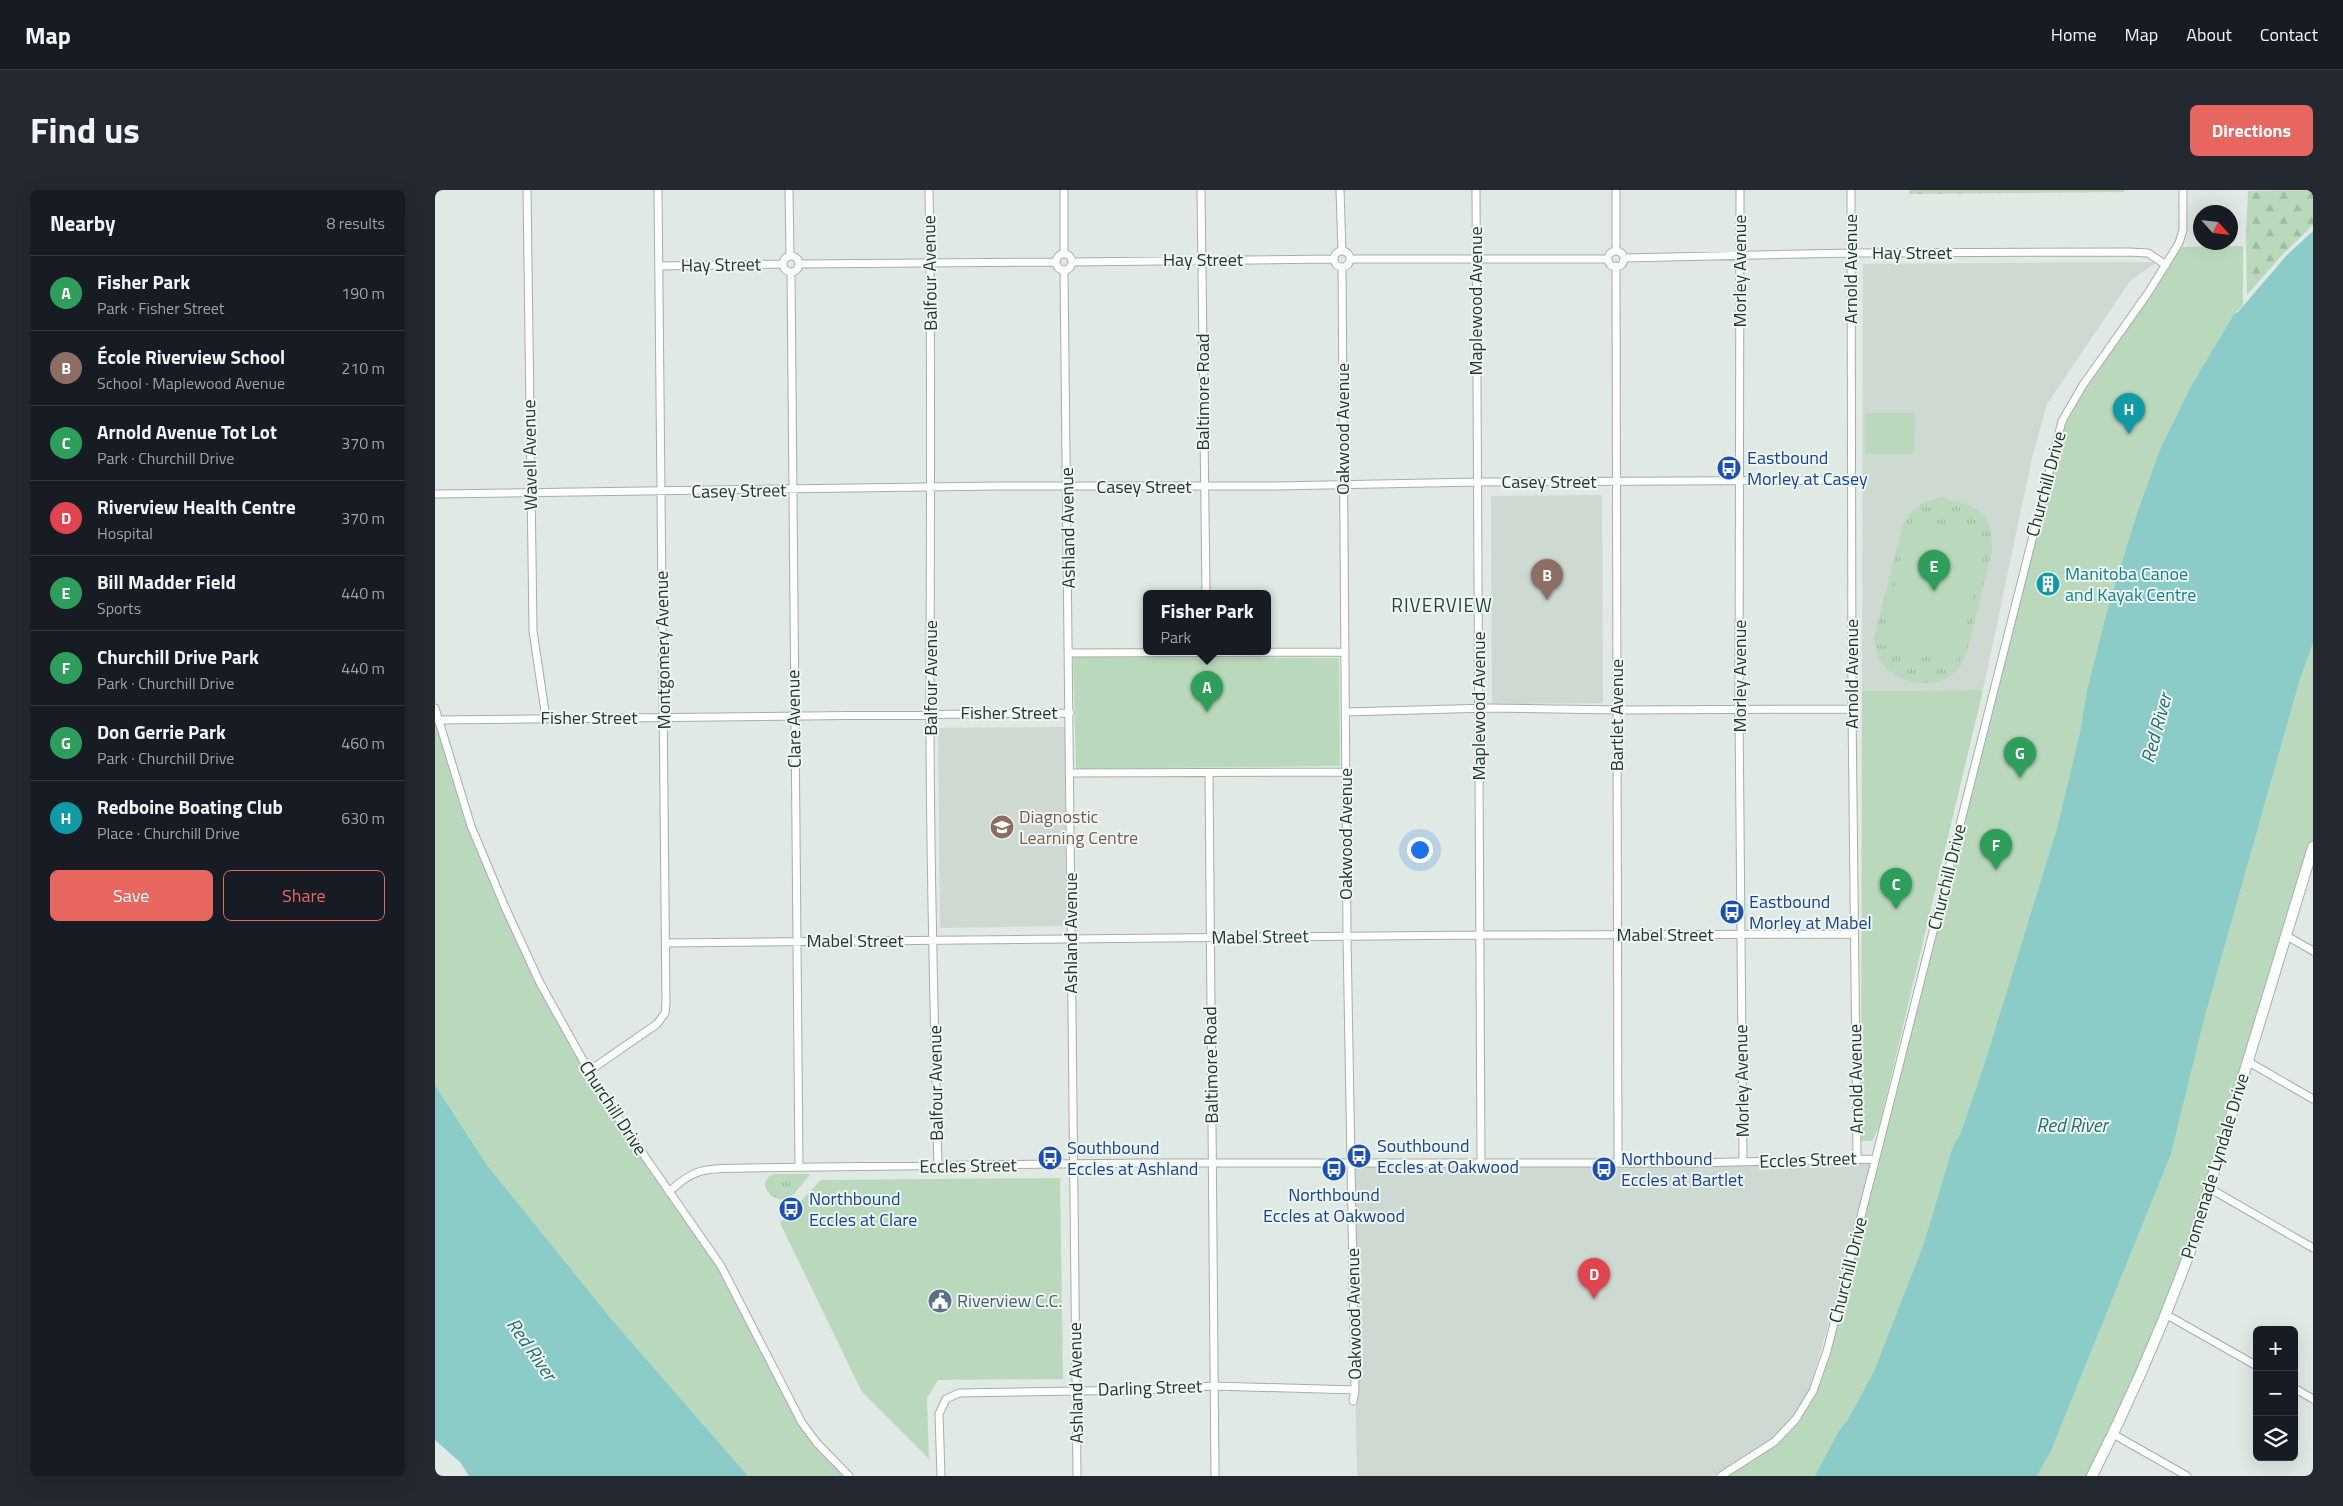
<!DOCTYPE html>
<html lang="en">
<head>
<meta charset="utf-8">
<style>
	body { margin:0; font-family:"Titillium Web",sans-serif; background:#242831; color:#f1f3f6 }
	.controls { position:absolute; right:15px; bottom:15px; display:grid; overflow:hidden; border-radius:8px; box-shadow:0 5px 20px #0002 }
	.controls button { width:45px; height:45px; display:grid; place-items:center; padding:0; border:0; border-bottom:1px solid #363941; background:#171b24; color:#f1f3f6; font:25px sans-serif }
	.compass { position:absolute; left:1758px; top:15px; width:45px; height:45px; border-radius:50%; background:#171b24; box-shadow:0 5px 20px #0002; rotate:117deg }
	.you { position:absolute; left:984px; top:659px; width:18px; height:18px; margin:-12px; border:4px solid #fff; border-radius:50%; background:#1a73e8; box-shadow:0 0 0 8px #1a73e833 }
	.badge { display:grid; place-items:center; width:32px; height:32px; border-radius:50%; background:#e76660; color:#fff; font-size:16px; font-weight:700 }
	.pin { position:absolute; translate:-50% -41px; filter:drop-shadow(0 1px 2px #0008) }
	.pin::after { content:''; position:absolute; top:26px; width:18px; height:15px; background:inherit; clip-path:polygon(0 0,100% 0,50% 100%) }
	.popup { position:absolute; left:708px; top:400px; width:128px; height:65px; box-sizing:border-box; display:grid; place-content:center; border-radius:8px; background:#171b24; filter:drop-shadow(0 1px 4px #0005); font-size:16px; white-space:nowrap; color:#9ea1a6 }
	.popup b { font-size:19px; color:#f1f3f6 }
	.popup::after { content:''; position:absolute; left:50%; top:100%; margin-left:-10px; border:10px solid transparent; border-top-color:#171b24 }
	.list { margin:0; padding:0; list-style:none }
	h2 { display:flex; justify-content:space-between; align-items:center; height:65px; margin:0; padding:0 20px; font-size:21px }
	h2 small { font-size:16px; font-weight:400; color:#9ea1a6 }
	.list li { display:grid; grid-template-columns:32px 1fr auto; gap:15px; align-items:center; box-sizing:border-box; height:75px; padding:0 20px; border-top:1px solid #363941 }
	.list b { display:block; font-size:19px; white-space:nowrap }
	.list p { margin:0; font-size:16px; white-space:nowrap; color:#9ea1a6 }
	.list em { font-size:16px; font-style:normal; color:#9ea1a6 }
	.actions { display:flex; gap:10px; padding:15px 20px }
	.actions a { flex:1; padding:11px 0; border:1px solid #e76660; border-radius:8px; text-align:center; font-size:18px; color:#e76660 }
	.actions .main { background:#e76660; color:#fff }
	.icon { flex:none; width:28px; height:28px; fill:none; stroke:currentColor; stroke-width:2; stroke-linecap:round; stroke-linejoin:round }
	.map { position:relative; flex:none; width:1878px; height:1286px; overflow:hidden; border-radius:8px }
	header { display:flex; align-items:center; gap:30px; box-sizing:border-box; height:70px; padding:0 25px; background:#171b24; border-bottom:1px solid #363941 }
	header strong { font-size:24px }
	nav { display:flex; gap:28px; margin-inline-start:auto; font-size:18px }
	.intro { display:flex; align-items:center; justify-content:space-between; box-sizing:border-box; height:120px; padding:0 30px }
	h1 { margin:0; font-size:35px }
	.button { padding:12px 22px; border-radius:8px; background:#e76660; color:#fff; font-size:18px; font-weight:700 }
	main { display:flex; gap:30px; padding:0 30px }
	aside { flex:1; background:#171b24; border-radius:8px; box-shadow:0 5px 20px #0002 }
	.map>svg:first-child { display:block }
	.built { fill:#ced9d2 }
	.grass { fill:url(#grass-tufts) }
	.forest { fill:url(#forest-firs) }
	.cemetery { fill:url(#cemetery-stones) }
	.park { fill:#bad9bc }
	.water { fill:#8bcbc8 }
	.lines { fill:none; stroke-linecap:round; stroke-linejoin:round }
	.street-casing { stroke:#a3b0a9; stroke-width:9 }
	.secondary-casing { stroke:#a0b4a9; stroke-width:12 }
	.street { stroke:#fff; stroke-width:7 }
	.secondary { stroke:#fff; stroke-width:10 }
	.labels { text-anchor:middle; stroke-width:4; stroke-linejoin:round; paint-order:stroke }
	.street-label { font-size:18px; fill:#22382e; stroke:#f0f6f2 }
	.transit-label { font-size:18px; fill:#164399; stroke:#f0f6f2; text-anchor:start }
	.culture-label { font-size:18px; fill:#0d838f; stroke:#f0f6f2; text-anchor:start }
	.education-label { font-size:18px; fill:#785e54; stroke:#f0f6f2; text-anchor:start }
	.service-label { font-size:18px; fill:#4e5e75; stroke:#f0f6f2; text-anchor:start }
	.neighbourhood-label { font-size:19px; letter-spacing:1px; fill:#1f4936; stroke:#f0f6f2 }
	.water-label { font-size:19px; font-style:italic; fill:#216f6d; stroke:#f0f6f2 }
</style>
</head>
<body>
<header>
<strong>Map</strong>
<nav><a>Home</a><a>Map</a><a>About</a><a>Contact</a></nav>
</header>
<div class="intro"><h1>Find us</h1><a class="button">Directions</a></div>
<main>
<aside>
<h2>Nearby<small>8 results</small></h2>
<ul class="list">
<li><span class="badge" style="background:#2e9e5b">A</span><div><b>Fisher Park</b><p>Park · Fisher Street</p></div><em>190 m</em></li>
<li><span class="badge" style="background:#8d6e63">B</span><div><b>École Riverview School</b><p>School · Maplewood Avenue</p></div><em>210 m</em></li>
<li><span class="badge" style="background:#2e9e5b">C</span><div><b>Arnold Avenue Tot Lot</b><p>Park · Churchill Drive</p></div><em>370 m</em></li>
<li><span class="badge" style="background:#e0444e">D</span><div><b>Riverview Health Centre</b><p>Hospital</p></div><em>370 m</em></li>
<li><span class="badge" style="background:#2e9e5b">E</span><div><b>Bill Madder Field</b><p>Sports</p></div><em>440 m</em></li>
<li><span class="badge" style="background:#2e9e5b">F</span><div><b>Churchill Drive Park</b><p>Park · Churchill Drive</p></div><em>440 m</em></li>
<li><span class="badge" style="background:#2e9e5b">G</span><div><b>Don Gerrie Park</b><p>Park · Churchill Drive</p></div><em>460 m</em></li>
<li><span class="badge" style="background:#0f9aa8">H</span><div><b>Redboine Boating Club</b><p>Place · Churchill Drive</p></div><em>630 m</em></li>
</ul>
<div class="actions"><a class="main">Save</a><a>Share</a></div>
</aside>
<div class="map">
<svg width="1878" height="1286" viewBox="0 0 1878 1286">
	<defs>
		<pattern id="grass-tufts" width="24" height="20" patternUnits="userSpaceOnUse" patternTransform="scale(1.25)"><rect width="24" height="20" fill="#bad9bc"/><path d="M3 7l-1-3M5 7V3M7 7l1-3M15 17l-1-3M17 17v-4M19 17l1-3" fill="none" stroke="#a0bba2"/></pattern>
		<pattern id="forest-firs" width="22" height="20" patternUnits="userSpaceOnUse" patternTransform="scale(1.25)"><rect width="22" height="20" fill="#bad9bc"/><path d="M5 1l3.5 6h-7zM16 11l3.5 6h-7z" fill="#a0bba2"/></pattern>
		<pattern id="cemetery-stones" width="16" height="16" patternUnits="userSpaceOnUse" patternTransform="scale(1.25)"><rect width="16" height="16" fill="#bad9bc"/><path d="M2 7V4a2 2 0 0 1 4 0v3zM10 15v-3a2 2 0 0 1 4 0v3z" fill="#a0bba2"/></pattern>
	</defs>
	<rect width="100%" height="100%" fill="#e0e9e3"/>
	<path class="built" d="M1722,72L1695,91L1612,214L1597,268L1548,500L1427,501L1428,74Z
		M1167,305L1168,513L1057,514L1056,306Z
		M630,537L631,736L505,738L503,538Z
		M1440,969L1370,1216L1339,1252L1286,1286H922L916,975Z"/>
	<path class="grass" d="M1507,308C1539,315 1559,321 1557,360L1532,462C1529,469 1526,477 1520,482C1500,502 1455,493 1443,467C1441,461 1440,454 1439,448L1468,334C1477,318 1488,310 1507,308Z
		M338,984H373L375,985L359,1004L348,1010C334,1009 321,992 338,984Z"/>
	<path class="forest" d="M1878,0V35L1847,65L1812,105L1811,44L1813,1Z"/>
	<path class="cemetery" d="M1474,0H1689V2L1474,4Z"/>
	<path class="park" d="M1808,56V116L1799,124L1756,196L1725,259L1701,326L1672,421L1652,500L1645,542L1622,638L1550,872L1526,942L1518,956L1488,1056L1439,1181L1413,1229L1403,1242L1380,1286H1286L1317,1267L1361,1229L1378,1201L1627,231L1742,57Z
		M1430,223H1480L1479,264H1430Z
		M1478,327L1553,347L1520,474L1445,454Z
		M1878,454V657L1732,1125L1657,1286H1602L1616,1261L1736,964L1770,826L1865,489Z
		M638,467L904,468L905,576L641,579Z
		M1548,500L1444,937L1437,951H1426L1427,501Z
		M0,518L18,578L69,715L154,881L286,1076L367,1233L414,1286H313L178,1131L52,975L0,895Z
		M625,988L628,1189L503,1190L492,1208L494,1269L427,1202L345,1033L386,990Z"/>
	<path class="water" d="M1878,41V454L1865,489L1770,826L1736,964L1616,1261L1602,1286H1380L1403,1242L1413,1229L1439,1181L1488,1056L1518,956L1526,942L1550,872L1622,638L1645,542L1652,500L1672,421L1701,326L1725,259L1756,196L1799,124L1803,122L1852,65Z
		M0,895L52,975L178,1131L313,1286H34L25,1272L0,1250Z"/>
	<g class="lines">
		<defs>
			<path id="street" d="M92,0L98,441L111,528
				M354,0L355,66
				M494,0C497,175 495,350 495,525C495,675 499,826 503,976
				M629,0V64
				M766,0L771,403
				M905,0L907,61
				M1041,0L1046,972
				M1181,0V61
				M1305,0L1304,520L1308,972
				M1416,0L1417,519L1422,968
				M899 69a8 8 0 1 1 16 0a8 8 0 1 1-16 0Z
				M1173 69a8 8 0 1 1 16 0a8 8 0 1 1-16 0Z
				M621 72a8 8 0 1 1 16 0a8 8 0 1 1-16 0Z
				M348 74a8 8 0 1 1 16 0a8 8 0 1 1-16 0Z
				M1189,68L1416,63L1693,62L1713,63L1731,75
				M915,69H1173
				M637,72L899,69
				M364,74L621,72
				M224,76L348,74
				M1181,76L1183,973
				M907,77L912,746L920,1200L918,1211
				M629,80L642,1286
				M356,82L364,977
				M0,304L563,296H841L1043,292L1417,290
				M634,463L909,462
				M0,518L36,636L69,715L105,793L154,881L181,925L286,1076L367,1233L382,1253L414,1286
				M910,522L1054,518L1182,520L1417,519
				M3,530L635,523
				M635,583L911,582
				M774,583L780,1286
				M1850,745L1878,761
				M231,753L1046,745L1419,744
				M1812,871L1878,909
				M154,881L222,834L230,823L231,814L223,0
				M1774,998L1878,1058
				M234,1002C262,975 275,979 312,978L707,973H1255L1440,969
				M1732,1125L1822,1176
				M1859,1198L1878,1209
				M1678,1244L1752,1286
				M506,1286L504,1224L511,1209L524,1203L709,1200L779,1196L920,1200
				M1286,1286L1339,1252L1361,1229L1378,1201L1392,1161L1627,231L1648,195L1713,103L1744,53L1748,40V0"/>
			<path id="secondary" d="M1657,1286C1694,1213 1727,1138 1755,1061L1878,657"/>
		</defs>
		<use href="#street" class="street-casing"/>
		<use href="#secondary" class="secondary-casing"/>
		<use href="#street" class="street"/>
		<use href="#secondary" class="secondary"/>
	</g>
	<defs>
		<symbol id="bus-disc" viewBox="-11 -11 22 22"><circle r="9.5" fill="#1a4fb4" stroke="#f0f6f2"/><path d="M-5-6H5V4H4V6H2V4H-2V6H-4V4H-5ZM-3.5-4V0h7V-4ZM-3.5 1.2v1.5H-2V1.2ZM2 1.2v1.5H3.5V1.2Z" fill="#fff"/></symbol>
		<symbol id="building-disc" viewBox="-11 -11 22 22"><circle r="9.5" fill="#0f9aa8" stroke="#f0f6f2"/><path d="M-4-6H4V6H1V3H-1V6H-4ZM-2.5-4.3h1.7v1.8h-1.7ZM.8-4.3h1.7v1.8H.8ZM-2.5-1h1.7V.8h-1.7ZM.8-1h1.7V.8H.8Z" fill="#fff"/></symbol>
		<symbol id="school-disc" viewBox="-11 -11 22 22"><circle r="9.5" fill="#8d6e63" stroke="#f0f6f2"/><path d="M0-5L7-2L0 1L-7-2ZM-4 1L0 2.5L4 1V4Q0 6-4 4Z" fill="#fff"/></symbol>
		<symbol id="civic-disc" viewBox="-11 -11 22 22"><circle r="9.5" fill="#5c6f8a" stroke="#f0f6f2"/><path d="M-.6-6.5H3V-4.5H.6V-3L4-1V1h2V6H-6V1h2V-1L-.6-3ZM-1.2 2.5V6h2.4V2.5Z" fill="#fff"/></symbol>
	</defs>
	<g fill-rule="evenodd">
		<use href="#bus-disc" x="1280" y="264" width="28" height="28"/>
		<use href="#building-disc" x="1599" y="380" width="28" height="28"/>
		<use href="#school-disc" x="553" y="623" width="28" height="28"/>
		<use href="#bus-disc" x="1283" y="708" width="28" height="28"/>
		<use href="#bus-disc" x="910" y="952" width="28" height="28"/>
		<use href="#bus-disc" x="601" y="954" width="28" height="28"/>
		<use href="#bus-disc" x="885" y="965" width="28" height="28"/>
		<use href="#bus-disc" x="1155" y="965" width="28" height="28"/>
		<use href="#bus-disc" x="342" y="1005" width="28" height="28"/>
		<use href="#civic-disc" x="491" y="1097" width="28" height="28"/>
	</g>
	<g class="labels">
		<g class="street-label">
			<text x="1477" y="69">Hay Street</text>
			<text x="768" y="76">Hay Street</text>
			<text transform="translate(286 75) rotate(-1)" y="6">Hay Street</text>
			<text transform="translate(1416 79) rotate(-90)" y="6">Arnold Avenue</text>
			<text transform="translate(1305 81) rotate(-90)" y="6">Morley Avenue</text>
			<text transform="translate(495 83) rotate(-91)" y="6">Balfour Avenue</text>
			<text transform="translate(1041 111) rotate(-90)" y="6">Maplewood Avenue</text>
			<text transform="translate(768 202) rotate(-90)" y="6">Baltimore Road</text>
			<text transform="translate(908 239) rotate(-90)" y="6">Oakwood Avenue</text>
			<text transform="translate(95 265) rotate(-91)" y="6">Wavell Avenue</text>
			<text x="1114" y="298">Casey Street</text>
			<text transform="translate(1611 294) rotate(-75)" y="6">Churchill Drive</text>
			<text x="709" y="303">Casey Street</text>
			<text transform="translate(304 301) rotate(-1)" y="6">Casey Street</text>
			<text transform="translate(633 338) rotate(-91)" y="6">Ashland Avenue</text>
			<text transform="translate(228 460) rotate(-91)" y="6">Montgomery Avenue</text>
			<text transform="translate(1417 484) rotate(-90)" y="6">Arnold Avenue</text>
			<text transform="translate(1305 486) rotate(-90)" y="6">Morley Avenue</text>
			<text transform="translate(496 488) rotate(-90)" y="6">Balfour Avenue</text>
			<text transform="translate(1044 516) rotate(-90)" y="6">Maplewood Avenue</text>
			<text x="574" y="529">Fisher Street</text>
			<text transform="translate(1182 525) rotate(-90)" y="6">Bartlet Avenue</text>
			<text x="154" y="534">Fisher Street</text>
			<text transform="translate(359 529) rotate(-91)" y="6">Clare Avenue</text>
			<text transform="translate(911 644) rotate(-90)" y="6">Oakwood Avenue</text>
			<text transform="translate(1512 687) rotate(-76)" y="6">Churchill Drive</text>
			<text transform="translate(636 743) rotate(-90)" y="6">Ashland Avenue</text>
			<text x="1230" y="751">Mabel Street</text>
			<text transform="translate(825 747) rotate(-1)" y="6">Mabel Street</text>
			<text x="420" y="757">Mabel Street</text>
			<text transform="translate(776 875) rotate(-91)" y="6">Baltimore Road</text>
			<text transform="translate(1421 889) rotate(-91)" y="6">Arnold Avenue</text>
			<text transform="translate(1307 891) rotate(-91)" y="6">Morley Avenue</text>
			<text transform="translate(501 893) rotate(-91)" y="6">Balfour Avenue</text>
			<text transform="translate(178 918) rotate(57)" y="6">Churchill Drive</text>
			<text transform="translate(1373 970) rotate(-2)" y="6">Eccles Street</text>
			<text transform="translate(533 976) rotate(-1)" y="6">Eccles Street</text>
			<text transform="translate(1780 976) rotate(-73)" y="6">Promenade Lyndale Drive</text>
			<text transform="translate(1413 1080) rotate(-76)" y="6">Churchill Drive</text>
			<text transform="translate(919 1124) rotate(-91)" y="6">Oakwood Avenue</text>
			<text transform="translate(641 1193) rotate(-91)" y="6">Ashland Avenue</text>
			<text transform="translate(715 1198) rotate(-2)" y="6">Darling Street</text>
		</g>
		<g class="transit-label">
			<text x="1312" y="274">Eastbound<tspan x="1312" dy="21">Morley at Casey</tspan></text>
			<text x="1314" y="718">Eastbound<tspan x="1314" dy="21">Morley at Mabel</tspan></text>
			<text x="942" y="962">Southbound<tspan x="942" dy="21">Eccles at Oakwood</tspan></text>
			<text x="632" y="964">Southbound<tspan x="632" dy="21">Eccles at Ashland</tspan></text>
			<text x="1186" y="975">Northbound<tspan x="1186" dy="21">Eccles at Bartlet</tspan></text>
			<text x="899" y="1011" text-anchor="middle">Northbound<tspan x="899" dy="21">Eccles at Oakwood</tspan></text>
			<text x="374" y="1015">Northbound<tspan x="374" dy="21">Eccles at Clare</tspan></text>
		</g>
		<g class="culture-label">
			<text x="1630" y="390">Manitoba Canoe<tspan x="1630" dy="21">and Kayak Centre</tspan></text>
		</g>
		<g class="education-label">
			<text x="584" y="633">Diagnostic<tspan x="584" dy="21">Learning Centre</tspan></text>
		</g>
		<g class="service-label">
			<text x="522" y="1117">Riverview C.C.</text>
		</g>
		<g class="neighbourhood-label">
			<text x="1007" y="422">RIVERVIEW</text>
		</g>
		<g class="water-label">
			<text transform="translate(1721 538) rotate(-75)" y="7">Red River</text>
			<text x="1637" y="942">Red River</text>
			<text transform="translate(97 1159) rotate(55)" y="7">Red River</text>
		</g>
	</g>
</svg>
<div class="controls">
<button>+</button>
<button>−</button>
<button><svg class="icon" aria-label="layers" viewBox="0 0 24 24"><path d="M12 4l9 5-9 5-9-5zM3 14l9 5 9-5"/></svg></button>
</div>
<svg class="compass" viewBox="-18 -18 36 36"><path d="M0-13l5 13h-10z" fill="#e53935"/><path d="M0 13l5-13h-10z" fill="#9ea1a6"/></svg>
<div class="you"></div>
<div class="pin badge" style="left:772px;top:522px;background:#2e9e5b">A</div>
<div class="popup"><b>Fisher Park</b>Park</div>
<div class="pin badge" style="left:1112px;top:410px;background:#8d6e63">B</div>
<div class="pin badge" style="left:1461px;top:719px;background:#2e9e5b">C</div>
<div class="pin badge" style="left:1159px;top:1109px;background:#e0444e">D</div>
<div class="pin badge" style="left:1499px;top:401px;background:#2e9e5b">E</div>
<div class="pin badge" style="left:1561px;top:680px;background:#2e9e5b">F</div>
<div class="pin badge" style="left:1585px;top:588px;background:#2e9e5b">G</div>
<div class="pin badge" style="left:1694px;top:244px;background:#0f9aa8">H</div>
</div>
</main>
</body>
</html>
